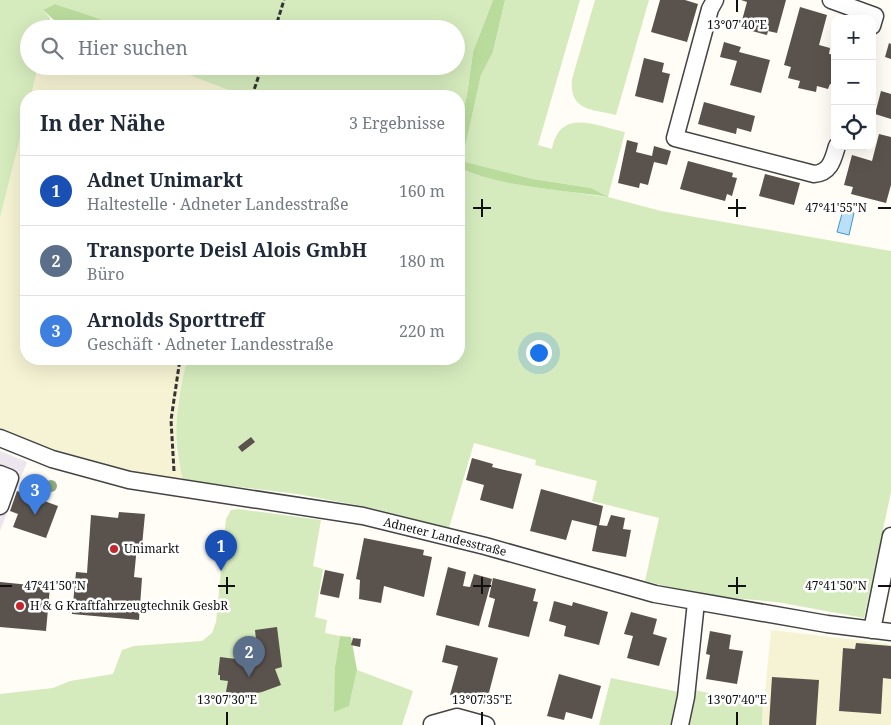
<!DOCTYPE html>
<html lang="de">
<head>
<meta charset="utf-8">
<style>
	body { margin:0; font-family:"Noto Serif",serif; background:#f6f6f7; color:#1f2937 }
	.controls { position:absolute; right:15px; top:15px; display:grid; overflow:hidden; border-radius:10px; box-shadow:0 5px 20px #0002 }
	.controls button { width:45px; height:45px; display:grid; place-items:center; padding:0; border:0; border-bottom:1px solid #e0e1e3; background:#fff; color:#1f2937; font:25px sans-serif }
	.you { position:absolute; left:538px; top:352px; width:18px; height:18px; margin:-12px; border:4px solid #fff; border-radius:50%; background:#1a73e8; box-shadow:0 0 0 8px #1a73e833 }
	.badge { display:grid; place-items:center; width:32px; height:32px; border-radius:50%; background:#b45309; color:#fff; font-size:16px; font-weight:700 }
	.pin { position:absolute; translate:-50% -41px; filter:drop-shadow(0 1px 2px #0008) }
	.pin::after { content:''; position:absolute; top:26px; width:18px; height:15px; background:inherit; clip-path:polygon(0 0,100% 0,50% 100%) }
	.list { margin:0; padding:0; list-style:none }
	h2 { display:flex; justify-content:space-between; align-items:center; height:65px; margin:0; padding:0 20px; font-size:21px }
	h2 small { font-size:16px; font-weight:400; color:#747a83 }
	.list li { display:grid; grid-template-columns:32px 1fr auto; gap:15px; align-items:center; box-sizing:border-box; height:70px; padding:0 20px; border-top:1px solid #e0e1e3 }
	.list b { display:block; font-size:19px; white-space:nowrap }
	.list p { margin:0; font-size:16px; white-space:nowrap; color:#747a83 }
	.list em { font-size:16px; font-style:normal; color:#747a83 }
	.icon { flex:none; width:28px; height:28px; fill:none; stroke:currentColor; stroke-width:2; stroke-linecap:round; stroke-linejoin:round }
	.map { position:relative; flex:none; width:891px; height:725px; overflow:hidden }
	.search { position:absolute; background:#fff; box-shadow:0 5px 20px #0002; left:20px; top:20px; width:445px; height:55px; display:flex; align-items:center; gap:12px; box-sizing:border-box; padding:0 18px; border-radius:28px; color:#747a83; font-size:19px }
	.panel { position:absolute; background:#fff; box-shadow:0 5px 20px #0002; left:20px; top:90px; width:445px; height:275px; border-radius:20px }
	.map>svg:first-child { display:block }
	.industrial { fill:#eee6ef }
	.farmland { fill:#f6f3d4 }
	.green { fill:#d5ebbd }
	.forest { fill:#b9dc9c }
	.water { fill:#b9e0f7; stroke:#3f96cf }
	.building { fill:#5a524d }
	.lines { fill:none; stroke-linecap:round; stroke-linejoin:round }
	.minor-casing { stroke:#444; stroke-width:19 }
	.path { stroke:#333; stroke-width:3; stroke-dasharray:5 2.5; stroke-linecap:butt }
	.minor { stroke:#fff; stroke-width:16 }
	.tree { fill:#8dad7f }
	.ticks { fill:none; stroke:#111; stroke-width:2 }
	.poi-dot { fill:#c4262e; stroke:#fff; stroke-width:2 }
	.labels { text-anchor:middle; stroke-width:5; stroke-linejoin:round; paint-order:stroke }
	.street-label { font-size:12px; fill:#111; stroke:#fff }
	.poi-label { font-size:12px; fill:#111; stroke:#fff; text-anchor:start }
	.ticks-label { font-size:12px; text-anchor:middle; fill:#111; stroke:#fff; stroke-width:5; stroke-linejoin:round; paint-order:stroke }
</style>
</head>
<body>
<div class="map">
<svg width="891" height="725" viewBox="0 0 891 725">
	<rect width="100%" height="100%" fill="#fffdf5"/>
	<path class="industrial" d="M0,451L27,462L0,531Z"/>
	<path class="farmland" d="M38,66H166L244,96H31Z
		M26,114V359H187L177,406L176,452L183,480L126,471L67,455L0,430V218Z
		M771,630L891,644V725H762Z"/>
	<path class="green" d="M0,0H493L473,52L467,95L459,130V96H244L166,66H456V29H106L103,20L55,4L43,10L50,18L48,29H29V66H38L31,96H26V114L0,218Z
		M505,0H580L538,145L552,149C560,107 596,126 625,132L608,197L661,211L891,251V492L864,618L777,602L699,595L645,581L659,518L592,501L597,481L535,465L536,460L474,443L449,528L372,508L297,494L183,480C171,434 177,404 187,359H459V168C504,187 558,189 606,197L591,188L533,179L462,161L481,75L493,52Z
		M595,0H649L616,115C591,109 569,111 572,79Z
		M238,509L321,520L313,566L323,569L315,617L327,620L325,633L340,636L335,667V711L349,705L357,670L413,691L402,725H0V694L53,688L70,681L113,674L122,650L134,646L202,641L212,633L216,622L226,519L231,510Z
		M611,678L679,692L672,725H599Z
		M695,690L763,706L762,725H689Z"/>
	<path class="forest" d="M493,0H505L493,52L481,75L462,161L533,179L591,188L608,197C559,189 505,188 459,168V130L467,95L473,52Z
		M55,4L103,20L106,29H64L43,10Z
		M340,636L351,637L357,670L349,706L334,712L335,667Z"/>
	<path class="water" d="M843,210L854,213L849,235L837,232Z"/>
	<path class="building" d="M660,0H685L698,4L687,42L651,32Z
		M741,0H786L777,33L768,31L767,35L752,31L753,27L741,24L747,2Z
		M800,7L827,15L819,45L830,48L829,54L835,55V85L830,84L828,89L817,86L816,92L798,88L800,81L788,78L791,67L784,65Z
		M724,42L741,47L739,52L770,60L761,93L730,85L737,61L720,57Z
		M889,43L891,44V59L885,57Z
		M644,58L664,63L662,72L670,74L663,103L635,96Z
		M881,91L891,94V119L875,114Z
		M704,102L755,116L751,132L737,128L736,134L698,124Z
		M879,134L891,137V185L886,203L851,194L853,187L844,185L852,155L872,161Z
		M627,140L638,143L636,152L652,156L654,146L671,151L667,165L654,162L648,185L640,183L639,188L618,183Z
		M688,161L733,173L732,177L737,178L732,196L727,194L725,201L680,189Z
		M765,174L800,183L794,205L759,196Z
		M251,437L255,442L242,452L238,447Z
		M472,458L493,464L492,467L522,474L513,509L480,500L484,485L466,480Z
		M541,489L603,506L599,525L607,526L611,515L625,518L623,529L631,530L626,557L592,551L597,526L572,520L566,540L530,531Z
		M17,491L58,506L46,538L13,527L18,514L10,511Z
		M119,512L145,514L142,546H137L134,577L142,578L139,620L72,614L76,572L87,573L91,515L118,518Z
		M364,538L424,550L423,555L432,557L424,597L384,586L381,603L359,599L360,580L356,579Z
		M448,567L466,572L463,586L470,587L474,574L492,579L479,626L436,615Z
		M325,570L344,574L339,598L320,594Z
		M493,578L536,589L533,601L538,602L529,637L488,627L495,599L489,597Z
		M0,582L50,587L46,631L0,627Z
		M554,601L572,606L573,602L608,612L599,645L564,636L566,626L549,621Z
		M631,612L657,619L653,634L667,638L659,666L627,658L633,636L624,634Z
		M277,627L282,667L275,669L281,685L262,692L245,695L226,692L228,681L220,680V675H218L220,657L244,660L258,658L255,630Z
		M710,631L731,635L729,649L743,651L737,684L706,679L710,655L706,654Z
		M353,638L361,639L360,647L351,645Z
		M856,643L891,646V679L883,678L881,714L839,711L843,648L855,649Z
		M446,645L498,658L486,704L450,695L458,666L442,662Z
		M559,674L601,686L592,719L566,712L564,720L547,716Z
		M772,677L819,680L816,725H769Z"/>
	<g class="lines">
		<defs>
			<path id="minor" d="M715,0L710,9L675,138L814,174C830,173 833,160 837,146
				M831,0L875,16L872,26
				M0,438L52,459L129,480L363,516L485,546L655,594L827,624L891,632
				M0,474L10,478L0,506
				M872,630L891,536
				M432,724L457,717L486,725
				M680,725L686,697L696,602"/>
		</defs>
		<use href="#minor" class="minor-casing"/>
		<path class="path" d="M275,29L284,0
			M252,96L262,66
			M174,471L171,420L180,359"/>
		<use href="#minor" class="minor"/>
	</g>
	<circle class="tree" cx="51" cy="486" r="6"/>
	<path class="ticks" d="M737,0V12M482,199V217M737,199V217M473,208H491M728,208H746M878,208H891M227,577V594M482,577V594M737,577V594M0,586H12M218,586H235M473,586H491M728,586H746M878,586H891M227,712V725M482,712V725M737,712V725"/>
	<g class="poi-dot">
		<circle cx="114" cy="549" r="5"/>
		<circle cx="20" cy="606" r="5"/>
	</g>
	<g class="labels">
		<g class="street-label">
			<text transform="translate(445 537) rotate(14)" y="4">Adneter Landesstraße</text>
		</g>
		<g class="poi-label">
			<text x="124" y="553">Unimarkt</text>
			<text x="30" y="610">H &amp; G Kraftfahrzeugtechnik GesbR</text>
		</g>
	</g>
	<g class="ticks-label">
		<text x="737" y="29">13°07'40"E</text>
		<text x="836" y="212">47°41'55"N</text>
		<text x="55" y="590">47°41'50"N</text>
		<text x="836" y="590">47°41'50"N</text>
		<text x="227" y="704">13°07'30"E</text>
		<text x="482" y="704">13°07'35"E</text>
		<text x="737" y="704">13°07'40"E</text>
	</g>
</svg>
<div class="controls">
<button>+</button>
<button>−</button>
<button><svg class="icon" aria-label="locate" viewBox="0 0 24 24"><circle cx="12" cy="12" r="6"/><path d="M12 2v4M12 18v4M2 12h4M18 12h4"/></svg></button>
</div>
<div class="you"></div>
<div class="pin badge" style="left:221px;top:571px;background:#1a4fb4">1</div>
<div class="pin badge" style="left:249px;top:677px;background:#5c6f8a">2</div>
<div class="pin badge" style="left:35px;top:515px;background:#3f7fe0">3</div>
<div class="search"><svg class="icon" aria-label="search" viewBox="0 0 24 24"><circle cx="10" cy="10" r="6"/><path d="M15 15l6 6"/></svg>Hier suchen</div>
<section class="panel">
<h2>In der Nähe<small>3 Ergebnisse</small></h2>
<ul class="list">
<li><span class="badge" style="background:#1a4fb4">1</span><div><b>Adnet Unimarkt</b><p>Haltestelle · Adneter Landesstraße</p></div><em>160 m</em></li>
<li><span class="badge" style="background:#5c6f8a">2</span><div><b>Transporte Deisl Alois GmbH</b><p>Büro</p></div><em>180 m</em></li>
<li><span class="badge" style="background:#3f7fe0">3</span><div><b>Arnolds Sporttreff</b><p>Geschäft · Adneter Landesstraße</p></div><em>220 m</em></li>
</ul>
</section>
</div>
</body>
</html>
